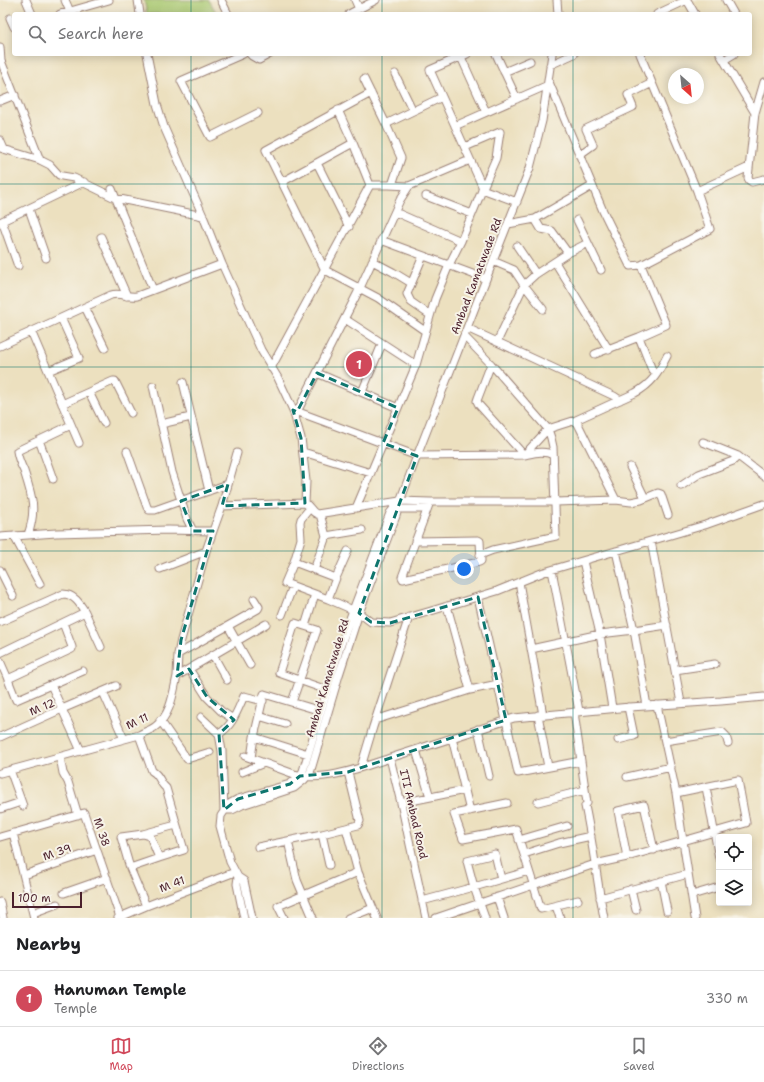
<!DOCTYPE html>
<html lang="en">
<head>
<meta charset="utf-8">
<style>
	body { margin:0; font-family:"Shantell Sans",sans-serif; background:#f6f6f6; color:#202124 }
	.controls { position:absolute; right:12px; bottom:12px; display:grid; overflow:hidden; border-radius:4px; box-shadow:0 2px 10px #0003 }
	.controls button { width:36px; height:36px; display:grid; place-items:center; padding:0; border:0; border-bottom:1px solid #e0e0e0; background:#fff; color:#202124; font:20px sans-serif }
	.compass { position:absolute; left:668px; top:68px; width:36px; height:36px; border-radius:50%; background:#fff; box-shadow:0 2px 10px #0003; rotate:153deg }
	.scale { position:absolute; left:12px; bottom:10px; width:70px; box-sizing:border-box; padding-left:4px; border:2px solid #4a1f2b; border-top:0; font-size:11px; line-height:14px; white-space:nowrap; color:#4a1f2b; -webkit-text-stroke:3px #f7f3e8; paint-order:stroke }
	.you { position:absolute; left:464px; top:569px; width:14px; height:14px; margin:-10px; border:3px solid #fff; border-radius:50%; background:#1a73e8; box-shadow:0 0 0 6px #1a73e833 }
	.badge { display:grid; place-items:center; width:26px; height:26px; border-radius:50%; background:#d1495b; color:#fff; font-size:13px; font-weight:700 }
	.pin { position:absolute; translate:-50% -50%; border:2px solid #fff; box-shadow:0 1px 4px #0006 }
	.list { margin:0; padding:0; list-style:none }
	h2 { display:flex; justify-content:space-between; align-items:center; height:52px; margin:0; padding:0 16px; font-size:17px }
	h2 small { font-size:13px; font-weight:400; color:#757577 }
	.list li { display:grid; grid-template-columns:26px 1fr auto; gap:12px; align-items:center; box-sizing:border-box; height:56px; padding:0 16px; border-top:1px solid #e0e0e0 }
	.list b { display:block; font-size:15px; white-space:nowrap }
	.list p { margin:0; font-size:13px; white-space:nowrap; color:#757577 }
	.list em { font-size:13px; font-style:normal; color:#757577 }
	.icon { flex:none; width:22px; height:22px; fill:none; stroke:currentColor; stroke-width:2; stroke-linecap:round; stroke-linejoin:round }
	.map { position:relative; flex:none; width:764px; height:918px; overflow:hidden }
	.search { position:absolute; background:#fff; box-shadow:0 2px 10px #0003; left:12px; right:12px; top:12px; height:44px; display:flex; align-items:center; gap:10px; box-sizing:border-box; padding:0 14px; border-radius:4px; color:#757577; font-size:15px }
	.sheet { height:108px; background:#fff }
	nav { display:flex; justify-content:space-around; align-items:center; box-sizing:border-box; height:56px; border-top:1px solid #e0e0e0; background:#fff; font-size:11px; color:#757577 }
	nav a { display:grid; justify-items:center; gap:2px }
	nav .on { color:#d1495b }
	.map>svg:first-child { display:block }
	.green { fill:#a8c870; stroke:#79744e }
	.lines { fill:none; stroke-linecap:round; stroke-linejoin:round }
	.minor-casing { stroke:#9b8075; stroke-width:9 }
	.minor { stroke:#fff; stroke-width:7 }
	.marked { fill:none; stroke:#0f766e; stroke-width:3; stroke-dasharray:8 5; stroke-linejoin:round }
	.grid { fill:none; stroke:#0f766e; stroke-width:1; stroke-opacity:0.55 }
	.labels { text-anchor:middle; stroke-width:4; stroke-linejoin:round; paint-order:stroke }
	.street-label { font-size:11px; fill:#4a1f2b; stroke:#f7f3e8 }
</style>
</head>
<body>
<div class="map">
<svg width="764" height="918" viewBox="0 0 764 918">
	<rect width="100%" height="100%" fill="#f7f3e8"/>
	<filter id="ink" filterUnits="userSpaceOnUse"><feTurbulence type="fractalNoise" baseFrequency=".025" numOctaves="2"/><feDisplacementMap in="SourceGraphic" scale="8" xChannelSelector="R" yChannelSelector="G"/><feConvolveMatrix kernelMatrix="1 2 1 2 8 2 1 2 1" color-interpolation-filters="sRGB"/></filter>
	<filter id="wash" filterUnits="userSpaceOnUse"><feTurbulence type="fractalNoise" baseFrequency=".012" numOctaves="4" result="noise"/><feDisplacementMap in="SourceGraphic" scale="16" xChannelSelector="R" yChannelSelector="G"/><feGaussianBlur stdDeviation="0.9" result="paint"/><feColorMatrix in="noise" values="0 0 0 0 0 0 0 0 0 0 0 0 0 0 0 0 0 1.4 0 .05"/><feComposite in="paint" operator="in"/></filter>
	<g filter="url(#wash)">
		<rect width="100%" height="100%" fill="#ece0bf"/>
		<path class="green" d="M144,0H209L217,14H147Z"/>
	</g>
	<g filter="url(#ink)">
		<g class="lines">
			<defs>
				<path id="minor" d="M26,0L32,14
					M65,0L71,14
					M138,0L140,14
					M221,0L228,14
					M355,0L359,9
					M557,0L558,14
					M726,0L734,14
					M60,14L109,0
					M349,14L376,0
					M657,14L687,0L695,14
					M10,18L14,27
					M0,47L1,61L40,160
					M147,54L157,104L164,127L203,216L222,264L261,350L278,378L293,410L417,456L524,455C534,453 544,450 553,455
					M243,54L181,81L210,137L258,113
					M250,54L252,56L259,60L270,54
					M467,54L430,70L483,188
					M496,54L517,99
					M720,54L755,113
					M461,57L486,112
					M724,60L734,54
					M550,65L574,54
					M504,72L530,61
					M395,74L413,111
					M364,79L386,124
					M549,82L603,211L630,266L641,265L710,229L697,191L652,83
					M764,82L755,113L748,178L749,180L752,182L764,179
					M371,93L266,150L325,270L378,298L425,331
					M0,101L15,95
					M455,126L548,85
					M0,140L4,149
					M465,147L500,132
					M0,148L40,160L50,165L59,175L62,176L74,178L115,198L203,216
					M579,155L593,145L586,129L633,107L628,95L652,83L640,54
					M317,163L349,227
					M282,182L353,143
					M370,185H389L409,186
					M392,185L401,158L386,124L442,97
					M112,189L153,290
					M482,189L517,202
					M697,191L749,167
					M426,196L472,214
					M29,209L46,258
					M395,212L461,241
					M535,219L541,229L552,231L568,253
					M577,220L601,270
					M2,221L18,266
					M0,222L84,182
					M508,224L535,219L592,186
					M101,237L127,296
					M381,240L486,279
					M517,246L536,274
					M423,256L407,294L411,302L430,315
					M372,261L393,272L411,283
					M493,261L514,270L524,285L543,309
					M555,262L609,350
					M85,307L105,348
					M345,319L416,365
					M467,328L614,396L620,400
					M31,331L79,443
					M464,336L491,364L548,429L576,420L635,393C652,384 659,372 667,356
					M639,337L652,370
					M497,342L524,285L536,274L568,253L588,243
					M0,346L111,295C120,292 128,298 137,296L222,264
					M595,354L639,337L666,325L641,265
					M491,364L478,398L477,401L479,405L524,455
					M271,368L370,185L353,143L338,110
					M48,371L79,358L61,318
					M317,373L398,408
					M183,382L209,491
					M153,386L172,472L187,519L193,531
					M89,392L104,423
					M362,392L382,344
					M62,404L113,381H115L131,413
					M293,410L301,438L306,481L305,503
					M297,412L360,288L400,200L409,186L470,160
					M576,420L616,500
					M161,424L191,417
					M39,440L53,479
					M703,442L738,456L764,476
					M127,451L147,507L149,510H155L228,484
					M303,452L371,473
					M630,467L645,498
					M681,486L699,474L733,461L738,456
					M222,506L237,453
					M310,508L301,519L300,523L301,539L294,562L285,583L328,599L353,610L359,613L371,622L390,623L431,611L497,591L544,572L705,525L764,504
					M356,508L416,365L435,299L449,265L461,241L483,188L496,158L500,132
					M398,509H427
					M320,514L326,536
					M28,535C37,509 32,496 24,471C21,465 18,458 17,451L71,425
					M14,536L40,584
					M0,537L56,533L168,530L213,531L222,506L305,503C310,506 312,513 317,514L400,501L430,502H556L616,500L631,502L641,500L658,493L661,494L668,515
					M415,541L478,540L480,541L481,561L479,562L403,579L402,577L430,502
					M651,541L681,703
					M616,551L634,630L647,706
					M480,555L493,550L556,536L553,447L551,438L548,429L524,455
					M583,561L600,634L612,708
					M294,562L336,578L348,551
					M160,569L206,551
					M0,570L13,596
					M314,570L326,536L362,530
					M552,570L579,711
					M519,582L543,715
					M478,597L518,773L581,761
					M328,599L336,578
					M447,606L470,690
					M85,612L101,647
					M282,615L293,586
					M0,622L63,594C74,594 80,604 85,612L0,653
					M228,626L250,665
					M305,626L315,594
					M531,649L600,634L634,630L667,625
					M178,654L258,609L259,607L254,599
					M213,655L227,680
					M0,661L8,679L72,649V647L63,623
					M189,669L207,697L221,711L233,719
					M675,670L715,664
					M177,676L178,654L181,640L206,551L213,531
					M7,677L16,700L83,671
					M51,685L62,709L116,686
					M103,692L124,739
					M292,702L317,630L295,623L279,673L327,690
					M657,705L676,793L683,841L695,918
					M574,712L587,803
					M538,715L548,767
					M259,716L285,724
					M201,717L219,734C233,725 237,711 244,696L263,701
					M160,720L187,759L210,752
					M375,720L470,690L498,684
					M478,729L489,776
					M219,734L222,751L224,810
					M139,735L152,771C161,776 159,783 166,788L184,850L159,858
					M0,737L62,709L81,751
					M452,738L470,811
					M618,740L634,736L628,707
					M665,741L722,732L726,736L728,743
					M416,750L430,797
					M308,754L254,737L264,694L321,711
					M245,756L294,774C322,783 363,767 390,758L401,803L426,918
					M60,757L63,773L68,782L78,815
					M251,758L254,737
					M390,758L514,718L630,707L721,701L764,697
					M361,767L373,727L409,617
					M10,770L23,806
					M242,772L264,763
					M0,773L139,735C144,732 151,730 156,726C171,714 173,694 177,676L266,624
					M627,777L671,767
					M706,787L719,858
					M538,802L585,790
					M401,803L465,790
					M507,803L454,814L463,839L516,829L541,909L578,900
					M585,806C593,843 597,881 604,918
					M0,809L21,802
					M224,810H232L242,805L294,788L304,780L310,773L339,675L359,613L396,516L400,501L417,456L495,256L530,168L542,121L552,54
					M346,828L358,872L377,918
					M13,833L34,918
					M143,834L176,825
					M322,834L329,865
					M0,837L84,813L120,917
					M519,840L567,826
					M288,841L297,880L313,918
					M258,847L322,834L358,825L360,821L348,772
					M524,854L559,843L591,836
					M627,857L618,811L644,805L654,850
					M130,868L159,858L150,836L143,834L121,837L130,868L146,906
					M24,875L97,850
					M238,877L244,881L252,918
					M661,881L667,911
					M631,889L636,910
					M64,893L107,878
					M692,895L719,887
					M497,897L504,918
					M600,898L688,874
					M422,901L474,887L529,871
					M0,902L3,918
					M556,906L560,918
					M33,913L57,904
					M118,918L146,906L235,872
					M244,918L237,884L238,877L230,862L220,826L221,816L229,804L238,799L290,784L300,776L303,771L340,647L353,610L390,513L399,502
					M284,918L278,906L358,872
					M348,918L373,908
					M436,918L595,864L627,857L746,823L738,780L676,793
					M485,918L474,887L467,861L495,854L501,879"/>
			</defs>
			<use href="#minor" class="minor-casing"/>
			<use href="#minor" class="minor"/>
		</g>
	</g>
	<path class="marked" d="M317,373L398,408L383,443L417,456L359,613L371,622L390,623L478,597L506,720L348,772L300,776L290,784L238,799L224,810L219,734L234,720L207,697L189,669L177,676L181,640L213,531H193L181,501L228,484L222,506L305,503L301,438L293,410L297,412Z"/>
	<path class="grid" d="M191,0V14M382,0V14M573,0V14M191,54V918M382,54V918M573,54V918M0,184H764M0,367H764M0,551H764M0,734H764"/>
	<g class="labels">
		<g class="street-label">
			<text transform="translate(476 276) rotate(-69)" y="4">Ambad Kamatwade Rd</text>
			<text transform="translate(327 678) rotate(-73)" y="4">Ambad Kamatwade Rd</text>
			<text transform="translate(42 707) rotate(-23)" y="4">M 12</text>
			<text transform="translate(137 721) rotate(-25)" y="4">M 11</text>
			<text transform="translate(414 814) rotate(77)" y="4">ITI Ambad Road</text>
			<text transform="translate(102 832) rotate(71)" y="4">M 38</text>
			<text transform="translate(57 852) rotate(-19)" y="4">M 39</text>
			<text transform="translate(172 884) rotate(-21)" y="4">M 41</text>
		</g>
	</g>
</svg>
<div class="controls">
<button><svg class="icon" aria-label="locate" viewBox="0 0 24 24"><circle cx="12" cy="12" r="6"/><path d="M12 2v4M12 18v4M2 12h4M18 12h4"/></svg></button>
<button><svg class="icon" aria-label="layers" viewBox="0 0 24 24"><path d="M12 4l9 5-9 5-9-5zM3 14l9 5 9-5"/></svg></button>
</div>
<svg class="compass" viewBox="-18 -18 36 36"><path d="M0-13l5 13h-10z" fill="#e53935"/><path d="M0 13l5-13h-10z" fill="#757577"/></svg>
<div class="scale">100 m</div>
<div class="you"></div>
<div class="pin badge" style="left:359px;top:364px">1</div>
<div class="search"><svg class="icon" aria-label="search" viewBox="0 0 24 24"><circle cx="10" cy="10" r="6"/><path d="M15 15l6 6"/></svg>Search here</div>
</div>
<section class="sheet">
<h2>Nearby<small></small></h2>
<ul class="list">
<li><span class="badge">1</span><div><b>Hanuman Temple</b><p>Temple</p></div><em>330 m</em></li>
</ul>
</section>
<nav>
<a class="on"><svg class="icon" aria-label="map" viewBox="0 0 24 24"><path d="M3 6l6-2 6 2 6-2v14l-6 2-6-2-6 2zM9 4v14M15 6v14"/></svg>Map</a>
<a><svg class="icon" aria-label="directions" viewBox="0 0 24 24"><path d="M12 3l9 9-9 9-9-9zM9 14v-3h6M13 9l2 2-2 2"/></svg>Directions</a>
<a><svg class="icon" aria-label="saved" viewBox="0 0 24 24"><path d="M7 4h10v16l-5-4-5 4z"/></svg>Saved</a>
</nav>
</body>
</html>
